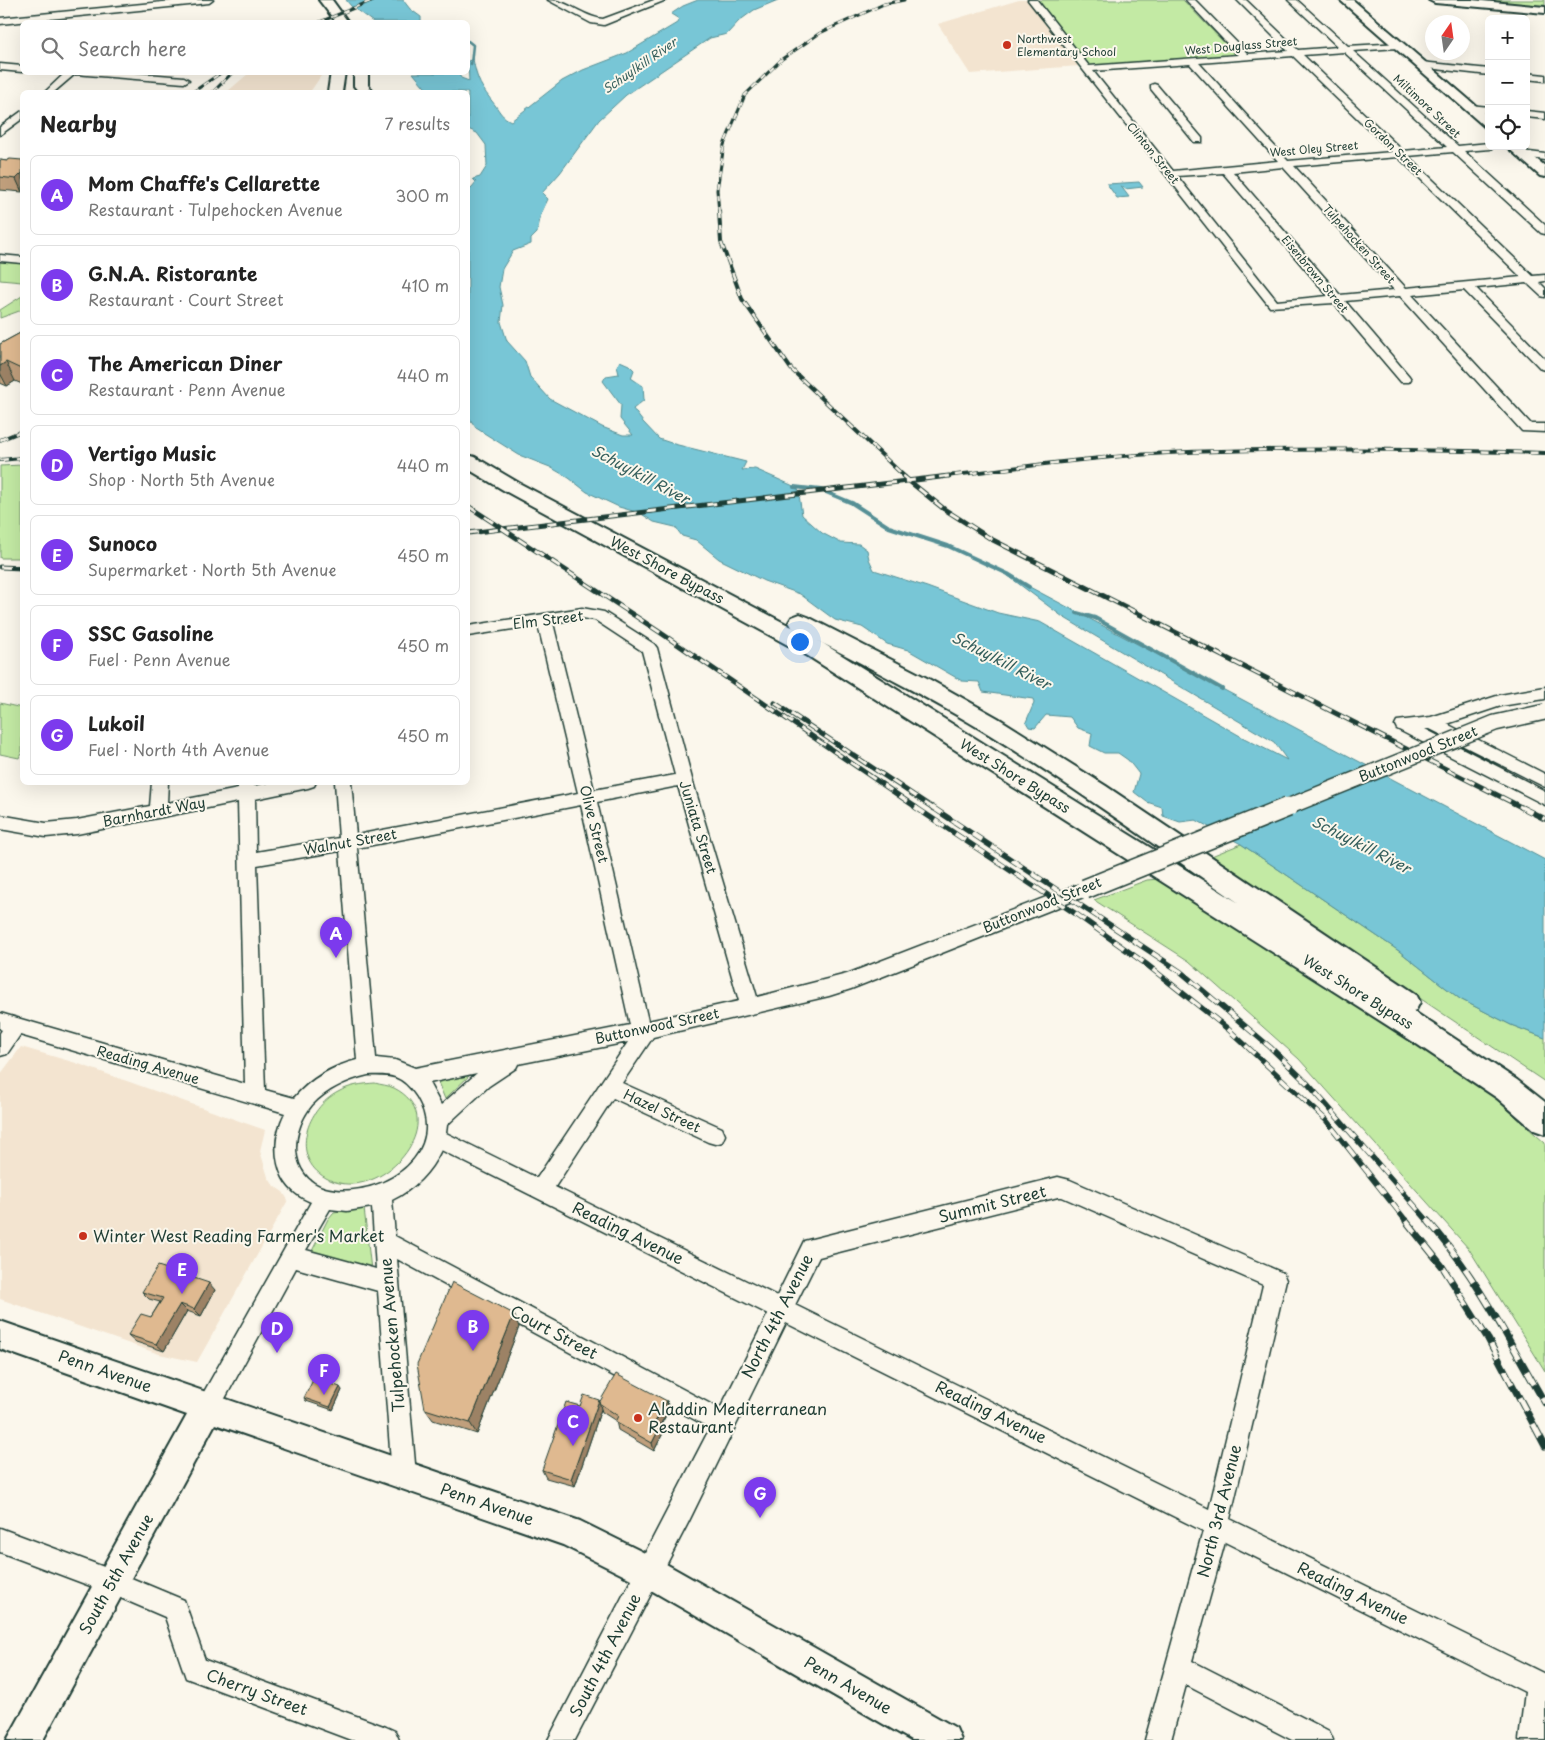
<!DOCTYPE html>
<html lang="en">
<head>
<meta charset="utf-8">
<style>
	body { margin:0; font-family:"Playpen Sans",sans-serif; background:#f6f6f6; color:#222 }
	.controls { position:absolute; right:15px; top:15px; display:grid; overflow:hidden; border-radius:8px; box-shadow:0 5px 20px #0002 }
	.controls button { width:45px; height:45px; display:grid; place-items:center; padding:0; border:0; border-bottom:1px solid #e0e0e0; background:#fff; color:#222; font:25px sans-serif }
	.compass { position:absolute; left:1425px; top:15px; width:45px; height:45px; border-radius:50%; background:#fff; box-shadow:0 5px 20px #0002; rotate:13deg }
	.you { position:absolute; left:799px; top:641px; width:18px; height:18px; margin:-12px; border:4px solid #fff; border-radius:50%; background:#1a73e8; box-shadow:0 0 0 8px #1a73e833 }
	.badge { display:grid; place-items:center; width:32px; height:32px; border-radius:50%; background:#7c3aed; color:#fff; font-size:16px; font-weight:700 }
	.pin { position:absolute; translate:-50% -41px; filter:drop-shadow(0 1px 2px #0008) }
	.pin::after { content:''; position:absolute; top:26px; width:18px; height:15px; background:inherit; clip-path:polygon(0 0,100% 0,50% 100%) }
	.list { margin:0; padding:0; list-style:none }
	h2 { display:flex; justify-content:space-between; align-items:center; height:65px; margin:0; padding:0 20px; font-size:21px }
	h2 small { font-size:16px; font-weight:400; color:#767676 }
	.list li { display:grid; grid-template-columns:32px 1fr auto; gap:15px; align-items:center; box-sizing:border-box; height:80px; margin:0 10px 10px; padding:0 10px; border:1px solid #e0e0e0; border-radius:8px }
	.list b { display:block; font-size:19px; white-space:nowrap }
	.list p { margin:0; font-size:16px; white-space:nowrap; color:#767676 }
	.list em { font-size:16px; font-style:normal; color:#767676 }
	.icon { flex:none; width:28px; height:28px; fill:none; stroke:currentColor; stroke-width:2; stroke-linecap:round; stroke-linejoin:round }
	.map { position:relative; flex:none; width:1545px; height:1740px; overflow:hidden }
	.search { position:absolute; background:#fff; box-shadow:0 5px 20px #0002; left:20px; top:20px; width:450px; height:55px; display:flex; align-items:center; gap:12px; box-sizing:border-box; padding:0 18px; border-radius:8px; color:#767676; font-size:19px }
	.panel { position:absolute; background:#fff; box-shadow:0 5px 20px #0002; left:20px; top:90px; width:450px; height:695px; border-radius:8px }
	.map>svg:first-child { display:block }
	.built { fill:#f3e4d0 }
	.green { fill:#c3eaa4; stroke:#71946c }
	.water { fill:#78c6d6; stroke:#548f95 }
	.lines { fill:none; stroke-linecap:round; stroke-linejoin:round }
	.stream-far1 { stroke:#548f95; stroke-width:2.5 }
	.stream { stroke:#548f95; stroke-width:4 }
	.minor-casing { stroke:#1f3d34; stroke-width:3 }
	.major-casing { stroke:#1f3d34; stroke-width:4 }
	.highway-casing { stroke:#1f3d34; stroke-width:4 }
	.minor { fill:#fbf7ec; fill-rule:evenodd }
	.major { fill:#fbf7ec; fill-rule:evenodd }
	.highway { fill:#fbf7ec; fill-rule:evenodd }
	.rail-far4-casing { stroke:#1f3d34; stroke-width:3 }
	.rail-far3-casing { stroke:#1f3d34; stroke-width:4 }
	.rail-far2-casing { stroke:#1f3d34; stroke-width:5 }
	.rail-far1-casing { stroke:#1f3d34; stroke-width:5.5 }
	.rail-casing { stroke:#1f3d34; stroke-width:7 }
	.rail-far4 { stroke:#fbf7ec; stroke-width:2; stroke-dasharray:6; stroke-linecap:butt }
	.rail-far3 { stroke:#fbf7ec; stroke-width:2.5; stroke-dasharray:8; stroke-linecap:butt }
	.rail-far2 { stroke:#fbf7ec; stroke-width:3; stroke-dasharray:10; stroke-linecap:butt }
	.rail-far1 { stroke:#fbf7ec; stroke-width:4; stroke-dasharray:12; stroke-linecap:butt }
	.rail { stroke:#fbf7ec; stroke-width:5; stroke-dasharray:15; stroke-linecap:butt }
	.minor-bridge-far1-casing { stroke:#1f3d34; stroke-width:18; stroke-linecap:butt }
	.minor-bridge-casing { stroke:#1f3d34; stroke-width:22; stroke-linecap:butt }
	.minor-bridge-far1 { stroke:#fbf7ec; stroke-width:15 }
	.minor-bridge { stroke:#fbf7ec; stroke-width:19 }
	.wall { fill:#c09f7c; stroke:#1f3d34 }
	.shaded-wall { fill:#9c8265; stroke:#1f3d34 }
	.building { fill:#dfb990; stroke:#1f3d34 }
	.poi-dot { fill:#c8321e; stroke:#fbf7ec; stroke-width:2 }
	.labels { text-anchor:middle; stroke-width:4; stroke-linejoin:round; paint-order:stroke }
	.far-poi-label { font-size:11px; fill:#1f3d34; stroke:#fbf7ec; text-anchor:start }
	.far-street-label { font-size:11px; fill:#1f3d34; stroke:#fbf7ec }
	.far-water-label { font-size:12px; font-style:italic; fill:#355f5c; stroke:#fbf7ec }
	.street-label { font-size:14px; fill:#1f3d34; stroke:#fbf7ec }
	.water-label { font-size:15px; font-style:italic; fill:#355f5c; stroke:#fbf7ec }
	.near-street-label { font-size:16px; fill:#1f3d34; stroke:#fbf7ec }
	.near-poi-label { font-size:16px; fill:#1f3d34; stroke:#fbf7ec; text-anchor:start }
</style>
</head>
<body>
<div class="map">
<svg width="1545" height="1740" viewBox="0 0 1545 1740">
	<rect width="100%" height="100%" fill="#fbf7ec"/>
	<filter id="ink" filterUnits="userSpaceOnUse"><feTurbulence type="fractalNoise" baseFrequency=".02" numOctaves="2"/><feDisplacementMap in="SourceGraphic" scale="10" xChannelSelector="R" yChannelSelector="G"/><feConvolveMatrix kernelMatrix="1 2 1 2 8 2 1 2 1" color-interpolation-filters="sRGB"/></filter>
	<g filter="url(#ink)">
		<path class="built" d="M1019,0H1028L1079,66L970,74L938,24Z
			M249,73V72L323,73L310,92H227Z
			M21,1047L76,1063L265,1130L260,1151L268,1177L274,1186L283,1192L288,1200L197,1362L159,1354L0,1299V1075Z"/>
		<path class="green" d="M1037,0H1183L1236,55L1088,66Z
			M1493,0H1545V7L1493,2Z
			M22,256V282L0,280V260Z
			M22,296V310L0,318V310Z
			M22,465V558H0V466Z
			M0,703L22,708V751L19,758L0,754Z
			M1241,844L1399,951L1460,999L1511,1025L1545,1038V1082L1209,857Z
			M1159,879L1359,1002L1489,1093L1545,1143V1371L1469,1249L1299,1059L1189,961L1094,900L1147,880Z
			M472,1073L445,1099L437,1080Z
			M375,1083C381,1085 388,1085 394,1088C456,1119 380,1208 326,1178C289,1157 307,1108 338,1092C350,1085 362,1084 375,1083Z
			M364,1208L371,1270L311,1253L328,1219L334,1212Z"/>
		<path class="water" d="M346,0H403L410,9L421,17V22H373L351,6Z
			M698,0H778L754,10L739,21L727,34L710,38L626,95L599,120L560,173L542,193L548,199L541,214L537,233L531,239V244L513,251L502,269L499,287L503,305L501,322L507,341L525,361L530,377L550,399L602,427L623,435H633L620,419L621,405L603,381L606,376L619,374L617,366L620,361L629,365L634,370L631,378L643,386L644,400L633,409L643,422L659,439L674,444L746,462L742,470L755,469L798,488L802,515L822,533L841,543L859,544L867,550L869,559L874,570L927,587L998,613L1040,622L1242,737L1287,760L1274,742L1063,617L1007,575L1545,860V1038L1511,1025L1460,999L1399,951L1241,844L1196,820L1180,822L1163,816L1162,807L1147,802L1134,792L1139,774L1128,760L1118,753H1104L1090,746L1092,733L1078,728L1070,717L1046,715L1035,728L1029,727L1026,722L1034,703L1033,699L983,692L979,682L962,681L908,650L887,644L862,627L835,620L800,594L764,581L719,559L696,540L682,536L675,527L654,522L640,513L619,507L587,492L569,478L550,467L519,455L476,428L468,416V192L476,182L473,179L480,177L487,166L486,145L477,133L468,129V92H429L413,73H458L461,78L469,81L468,61L473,59C477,81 481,87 495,105C500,112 502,117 511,121L562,81L583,70L627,53L677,23L679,19L671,14L683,6Z
			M1139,182L1143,187L1125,189L1120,185L1129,197L1117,198L1107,184Z"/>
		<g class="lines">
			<path class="stream-far1" d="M468,41L473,45L471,64"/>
			<path class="stream" d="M794,487L821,490L852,503L889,527L948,546L1008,574L1029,587
				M1077,613L1095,618L1222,689"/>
			<defs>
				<path id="minor" d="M183,0H213L209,3L0,24V18Z
					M548,0C568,0 583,17 603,19L654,0H666L604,25L591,23Z
					M1028,0H1037L1089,66L1238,55L1186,0H1195L1248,54L1288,51L1237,0H1246L1298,50L1338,47L1288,0H1297L1348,46L1401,43L1403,45L1398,48L1353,51L1458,146L1489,143V146H1495L1490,149L1464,151L1545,225V234L1541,233L1453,152L1408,156L1533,276L1545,275V281L1539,282L1545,288V297L1541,296L1527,283L1476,288L1545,359V370L1541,369L1464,290L1412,295L1531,424H1545V432L1522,431L1400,296L1345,301L1409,376L1411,379L1409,382H1401L1334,303L1270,307ZM1344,52L1447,147L1403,151L1303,55ZM1293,56L1392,152L1288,161L1199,63ZM1190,64L1278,161L1173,171L1093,71ZM1398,157L1521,277L1406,288L1294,166ZM1283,167L1394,290L1340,295L1233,172ZM1223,173L1328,296L1277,301L1177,176Z
					M1421,62L1489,69V75L1418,67L1416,65Z
					M0,64L22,66V72L0,70Z
					M66,72H122L184,77L189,80L184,83L75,74L54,92H45Z
					M1526,73L1545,75V81L1526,79Z
					M1154,84L1157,85L1202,138V142H1194L1151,89V85Z
					M1470,105L1489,107V113L1467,110V106Z
					M22,111V119L0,135V127Z
					M1526,111L1545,113V119L1526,117Z
					M1521,151L1545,154V160L1517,156V152Z
					M0,255L22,257V263L0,261Z
					M582,608L604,612L654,644L657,648L692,779L757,997L847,974L1085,882L1091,884L1094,889L1091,894L851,989L829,996L653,1037L622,1083L722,1128L725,1135L722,1142L715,1144L708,1142L613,1098L555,1187L777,1296L804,1241L1058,1177L1070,1180L1283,1273L1286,1280L1230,1519L1545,1674V1740H1519L1525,1692L1225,1542L1192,1661L1329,1731L1333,1740H1292L1186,1685L1171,1740H1145L1203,1531L786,1323L688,1523L575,1740H548L710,1428L397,1259L416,1475L412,1483L404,1487L396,1483L392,1475L378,1291L296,1268L216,1415L208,1418L200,1415L197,1407L200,1399L311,1202C274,1188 269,1145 285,1113L20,1035L7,1054L0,1056V1033L2,1030L0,1029V1013L245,1084L238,802L77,834L46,837L0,829V815L46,823L77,820L150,806L152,782H168L167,803L238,789V782H254V786L273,782H316L314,786L308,788L255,799L256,852L339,838L335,782H351L356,835L578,793L538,625L468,636V626ZM582,618L595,620L642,651L675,775L594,790L553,623ZM678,786L739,1001L648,1021L597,802ZM581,805L630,1025L415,1068L395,1060L376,1058L357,848ZM340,851L357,1060C333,1066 310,1079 294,1098L265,1090L257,865ZM628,1042L537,1178L446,1133L447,1125L489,1086L516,1068L518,1064ZM477,1073L441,1105L429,1083ZM368,1075C377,1075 386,1074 395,1077C404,1080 412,1089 417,1097C450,1152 386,1196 335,1190C289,1185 287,1135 312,1105C327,1089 347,1080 368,1075ZM441,1150L768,1314L720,1409L395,1236L392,1200C414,1189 430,1173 441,1150ZM1058,1197H1062L1263,1285L1209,1509L795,1305L819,1257ZM372,1207L376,1269L306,1250L330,1209L347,1211Z
					M1545,687V699L1501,706L1447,724L1545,774V787L1430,729H1425L1545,791V805L1397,729L1395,725L1397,721L1431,717L1500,695Z
					M0,1528L112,1570L184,1600L205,1660L386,1727L395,1731L399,1740H351L186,1678L165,1617L109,1593L0,1552Z"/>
				<path id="major" d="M1340,0H1353L1489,117V128L1485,127Z
					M1429,0H1472L1545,7V13L1435,3Z
					M1506,146H1520L1545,166V177L1540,176Z
					M0,1321L580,1521L659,1560L956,1728L961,1740H911L637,1582L563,1545L215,1424L43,1740H7L187,1415L0,1349Z"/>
				<path id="highway" d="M319,0H332L348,22H336Z
					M331,72H345L342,92H328Z
					M354,72H368V85L373,92H359L354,86Z
					M468,455L475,457L519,483L824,644L1239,903C1154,845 1070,784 982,730C920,693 856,661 792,627L789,622L792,617L800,614L808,617L927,678L998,718L1106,786L1416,994L1420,1002L1416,1010L1413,1011L1517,1080L1545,1102V1134L1534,1130L1497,1098L1415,1043L808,656L505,491L468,469Z"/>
			</defs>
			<use href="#minor" class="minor-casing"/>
			<use href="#major" class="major-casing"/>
			<use href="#highway" class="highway-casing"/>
			<use href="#minor" class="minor"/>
			<use href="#major" class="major"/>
			<use href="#highway" class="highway"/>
			<defs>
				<path id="rail-far4" d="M320,22L373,0
					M193,92L222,72
					M213,92L233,72
					M719,212L717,190L724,145L745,95L782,59L820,33L884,4L904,0"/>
				<path id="rail-far3" d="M719,211L721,242L742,299L791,369L905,477
					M0,440L22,431
					M0,460L22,458
					M939,477C1015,468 1091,457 1168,453C1294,447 1419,450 1545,453"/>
				<path id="rail-far2" d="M903,476L944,509L991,539L1523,808
					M468,506L661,633L917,808
					M468,533L949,476
					M0,567L22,568
					M775,703L933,808"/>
				<path id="rail-far1" d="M915,807L1076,914L1146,964L1228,1029L1326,1120L1407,1222
					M932,807L1181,972L1270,1047L1308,1084L1429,1222
					M1521,807L1545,819"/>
				<path id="rail" d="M1406,1221L1442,1266L1488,1339L1545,1446
					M1428,1221C1476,1275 1509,1341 1545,1403"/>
			</defs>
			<use href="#rail-far4" class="rail-far4-casing"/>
			<use href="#rail-far3" class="rail-far3-casing"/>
			<use href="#rail-far2" class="rail-far2-casing"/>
			<use href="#rail-far1" class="rail-far1-casing"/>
			<use href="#rail" class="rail-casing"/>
			<use href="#rail-far4" class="rail-far4"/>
			<use href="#rail-far3" class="rail-far3"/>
			<use href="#rail-far2" class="rail-far2"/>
			<use href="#rail-far1" class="rail-far1"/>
			<use href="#rail" class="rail"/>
			<defs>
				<path id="minor-bridge-far1" d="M1285,808L1495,723L1545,712"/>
				<path id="minor-bridge" d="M1085,889L1288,807"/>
			</defs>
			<use href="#minor-bridge-far1" class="minor-bridge-far1-casing"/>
			<use href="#minor-bridge" class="minor-bridge-casing"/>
			<use href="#minor-bridge-far1" class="minor-bridge-far1"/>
			<use href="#minor-bridge" class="minor-bridge"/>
		</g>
		<path class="wall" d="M10,159L22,192L0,190V160L7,161Z
			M22,332V384L15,381L7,386L0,383V344Z
			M215,1290L201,1316L187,1311L164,1351L136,1342L128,1335L151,1317L160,1302L149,1299L142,1292Z
			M519,1327L477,1434L433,1420L425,1409Z
			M342,1390L333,1410L306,1401L304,1398Z
			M667,1401L669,1410L661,1425L663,1433L654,1451L618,1430L616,1421L602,1412L601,1409L575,1486L546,1478L542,1470L580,1406L600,1403Z"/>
		<path class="shaded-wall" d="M22,173V192L16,179Z
			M6,362L15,381L7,386L0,373V366Z
			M209,1283L215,1290L201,1316L194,1309Z
			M180,1304L187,1311L164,1351L156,1344Z
			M514,1314L519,1327L477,1434L470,1423Z
			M340,1387L342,1390L333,1410L330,1407Z
			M599,1400L601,1409L575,1486L571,1479Z
			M667,1401L669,1410L657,1430L655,1422Z
			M661,1425L663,1433L654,1451L652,1443Z"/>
		<path class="building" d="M10,159L22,160V173L16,179L0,177V160L7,161Z
			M22,332V367L21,369L6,362L0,366V344Z
			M158,1266L209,1283L194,1309L180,1304L156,1344L128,1335L141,1314L151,1317L163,1298L142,1292Z
			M452,1282L514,1314L470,1423L425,1409L417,1364Z
			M616,1374L667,1401L655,1422L661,1425L652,1443L615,1422L618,1416L599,1403Z
			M314,1378L340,1387L330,1407L304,1398Z
			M584,1395L599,1400L571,1479L542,1470L566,1402L580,1406Z"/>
	</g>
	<g class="poi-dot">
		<circle cx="1007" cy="45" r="5"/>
		<circle cx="83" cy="1236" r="5"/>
		<circle cx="638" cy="1418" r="5"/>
	</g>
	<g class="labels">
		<g class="far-poi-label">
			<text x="1017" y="43">Northwest<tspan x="1017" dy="13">Elementary School</tspan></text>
		</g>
		<g class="far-street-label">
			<text transform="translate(1241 46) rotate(-5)" y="4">West Douglass Street</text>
			<text transform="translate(1427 106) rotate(43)" y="4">Miltimore Street</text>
			<text transform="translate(1393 147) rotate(44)" y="4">Gordon Street</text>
			<text transform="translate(1314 149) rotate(-5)" y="4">West Oley Street</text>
			<text transform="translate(1153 153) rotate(51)" y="4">Clinton Street</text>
			<text transform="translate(1359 244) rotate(48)" y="4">Tulpehocken Street</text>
			<text transform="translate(1315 274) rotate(50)" y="4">Eisenbrown Street</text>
		</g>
		<g class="far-water-label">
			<text transform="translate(640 66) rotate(-35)" y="4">Schuylkill River</text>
		</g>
		<g class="street-label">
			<text transform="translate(667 570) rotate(28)" y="5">West Shore Bypass</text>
			<text transform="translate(548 620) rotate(-7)" y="5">Elm Street</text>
			<text transform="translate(1418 754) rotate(-22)" y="5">Buttonwood Street</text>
			<text transform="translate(1015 776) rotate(32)" y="5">West Shore Bypass</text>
			<text transform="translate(154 812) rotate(-11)" y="5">Barnhardt Way</text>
			<text transform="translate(594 824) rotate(76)" y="5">Olive Street</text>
			<text transform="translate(698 827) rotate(73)" y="5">Juniata Street</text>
			<text transform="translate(350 842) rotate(-10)" y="5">Walnut Street</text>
			<text transform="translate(1042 905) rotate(-22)" y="5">Buttonwood Street</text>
			<text transform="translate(1358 992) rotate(32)" y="5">West Shore Bypass</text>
			<text transform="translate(657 1026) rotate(-12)" y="5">Buttonwood Street</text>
			<text transform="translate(148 1065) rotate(16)" y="5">Reading Avenue</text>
			<text transform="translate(662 1111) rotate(25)" y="5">Hazel Street</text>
		</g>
		<g class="water-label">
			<text transform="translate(640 475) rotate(28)" y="5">Schuylkill River</text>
			<text transform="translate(1001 661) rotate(27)" y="5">Schuylkill River</text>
			<text transform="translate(1361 845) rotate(27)" y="5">Schuylkill River</text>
		</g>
		<g class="near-street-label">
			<text transform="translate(992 1204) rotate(-14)" y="6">Summit Street</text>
			<text transform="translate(628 1233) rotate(26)" y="6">Reading Avenue</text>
			<text transform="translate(777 1316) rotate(-63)" y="6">North 4th Avenue</text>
			<text transform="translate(554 1332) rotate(28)" y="6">Court Street</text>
			<text transform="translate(392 1335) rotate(-95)" y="6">Tulpehocken Avenue</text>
			<text transform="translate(105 1371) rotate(19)" y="6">Penn Avenue</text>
			<text transform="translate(991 1412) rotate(26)" y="6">Reading Avenue</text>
			<text transform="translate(487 1504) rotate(19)" y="6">Penn Avenue</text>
			<text transform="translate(1219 1511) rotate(-76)" y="6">North 3rd Avenue</text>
			<text transform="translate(116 1574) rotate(-61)" y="6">South 5th Avenue</text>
			<text transform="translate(1353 1593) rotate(26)" y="6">Reading Avenue</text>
			<text transform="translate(605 1655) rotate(-63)" y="6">South 4th Avenue</text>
			<text transform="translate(848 1685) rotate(30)" y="6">Penn Avenue</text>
			<text transform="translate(257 1692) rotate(20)" y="6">Cherry Street</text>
		</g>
		<g class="near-poi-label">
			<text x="93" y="1242">Winter West Reading Farmer's Market</text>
			<text x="648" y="1415">Aladdin Mediterranean<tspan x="648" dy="18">Restaurant</tspan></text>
		</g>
	</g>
</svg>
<div class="controls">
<button>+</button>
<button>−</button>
<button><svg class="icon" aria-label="locate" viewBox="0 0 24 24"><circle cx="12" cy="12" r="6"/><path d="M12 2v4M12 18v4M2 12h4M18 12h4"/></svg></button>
</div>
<svg class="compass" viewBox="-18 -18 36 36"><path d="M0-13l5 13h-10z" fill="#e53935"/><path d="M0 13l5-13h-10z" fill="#767676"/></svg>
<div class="you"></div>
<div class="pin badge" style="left:336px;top:958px">A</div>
<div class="pin badge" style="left:473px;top:1351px">B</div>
<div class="pin badge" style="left:573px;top:1446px">C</div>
<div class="pin badge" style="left:277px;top:1353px">D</div>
<div class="pin badge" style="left:182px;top:1294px">E</div>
<div class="pin badge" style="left:324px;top:1395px">F</div>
<div class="pin badge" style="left:760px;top:1518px">G</div>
<div class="search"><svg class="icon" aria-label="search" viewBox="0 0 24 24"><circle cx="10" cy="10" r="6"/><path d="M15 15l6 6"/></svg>Search here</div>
<section class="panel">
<h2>Nearby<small>7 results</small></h2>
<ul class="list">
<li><span class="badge">A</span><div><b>Mom Chaffe's Cellarette</b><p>Restaurant · Tulpehocken Avenue</p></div><em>300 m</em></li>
<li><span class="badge">B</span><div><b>G.N.A. Ristorante</b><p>Restaurant · Court Street</p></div><em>410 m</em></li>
<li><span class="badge">C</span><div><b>The American Diner</b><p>Restaurant · Penn Avenue</p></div><em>440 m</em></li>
<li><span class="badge">D</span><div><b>Vertigo Music</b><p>Shop · North 5th Avenue</p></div><em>440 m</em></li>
<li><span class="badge">E</span><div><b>Sunoco</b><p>Supermarket · North 5th Avenue</p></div><em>450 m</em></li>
<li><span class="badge">F</span><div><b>SSC Gasoline</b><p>Fuel · Penn Avenue</p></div><em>450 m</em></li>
<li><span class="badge">G</span><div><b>Lukoil</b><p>Fuel · North 4th Avenue</p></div><em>450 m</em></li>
</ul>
</section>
</div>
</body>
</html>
